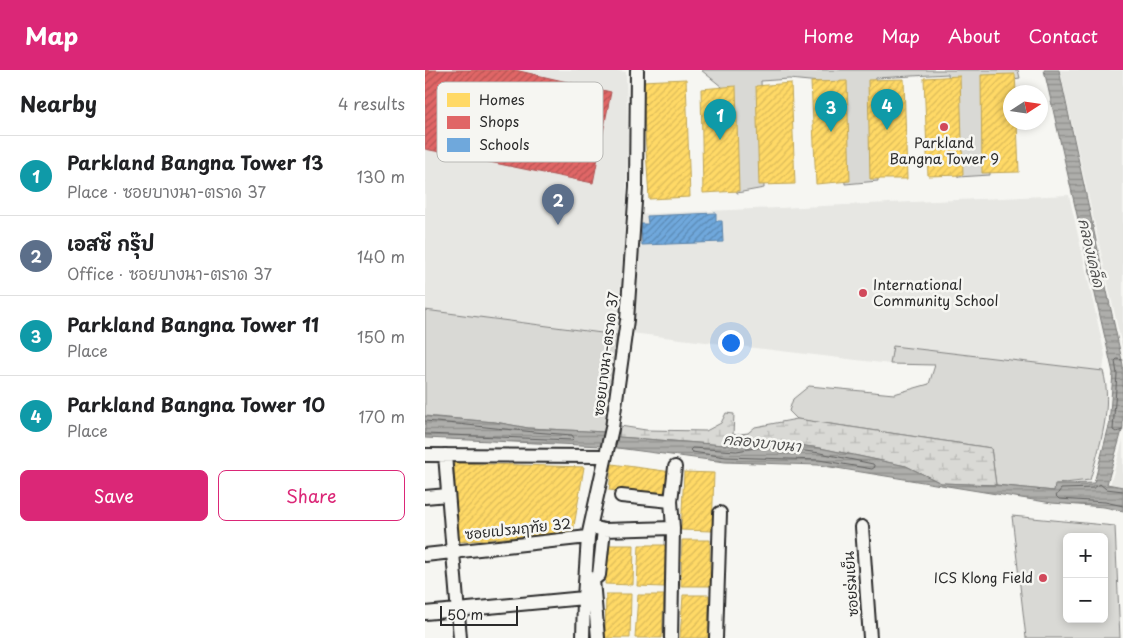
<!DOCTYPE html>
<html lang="en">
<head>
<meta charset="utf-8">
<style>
	body { margin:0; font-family:"Playpen Sans","Playpen Sans Thai",sans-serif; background:#f6f6f6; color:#202124 }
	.controls { position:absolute; right:15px; bottom:15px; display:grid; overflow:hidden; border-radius:8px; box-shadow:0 2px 8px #0003 }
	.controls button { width:45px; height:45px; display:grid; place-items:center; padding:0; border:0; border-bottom:1px solid #e0e0e0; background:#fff; color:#202124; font:25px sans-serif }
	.compass { position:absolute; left:578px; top:15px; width:45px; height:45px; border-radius:50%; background:#fff; box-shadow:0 2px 8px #0003; rotate:78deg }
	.scale { position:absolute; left:15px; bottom:12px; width:78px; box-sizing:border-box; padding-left:5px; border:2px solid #2b2b2b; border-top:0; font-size:14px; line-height:18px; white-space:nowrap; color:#2b2b2b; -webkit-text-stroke:4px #f6f6f2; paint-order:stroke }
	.you { position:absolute; left:305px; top:272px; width:18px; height:18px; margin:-12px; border:4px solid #fff; border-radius:50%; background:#1a73e8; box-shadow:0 0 0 8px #1a73e833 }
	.badge { display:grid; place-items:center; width:32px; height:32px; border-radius:50%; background:#db2777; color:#fff; font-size:16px; font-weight:700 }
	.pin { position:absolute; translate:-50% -41px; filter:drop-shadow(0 1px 2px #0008) }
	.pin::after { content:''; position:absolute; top:26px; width:18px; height:15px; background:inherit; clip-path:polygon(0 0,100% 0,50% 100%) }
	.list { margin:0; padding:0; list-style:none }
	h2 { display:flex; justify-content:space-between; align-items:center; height:65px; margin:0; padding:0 20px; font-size:21px }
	h2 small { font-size:16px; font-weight:400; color:#757577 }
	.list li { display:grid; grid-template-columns:32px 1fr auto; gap:15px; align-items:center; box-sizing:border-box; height:80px; padding:0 20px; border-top:1px solid #e0e0e0 }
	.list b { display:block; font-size:19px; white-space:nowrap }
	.list p { margin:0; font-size:16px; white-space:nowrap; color:#757577 }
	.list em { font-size:16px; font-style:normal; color:#757577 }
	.actions { display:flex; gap:10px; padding:15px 20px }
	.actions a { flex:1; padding:11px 0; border:1px solid #db2777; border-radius:8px; text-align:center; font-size:18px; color:#db2777 }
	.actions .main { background:#db2777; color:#fff }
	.map { position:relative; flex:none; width:698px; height:568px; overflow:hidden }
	header { display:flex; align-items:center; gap:30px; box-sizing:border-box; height:70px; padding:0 25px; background:#db2777; color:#fff }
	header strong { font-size:24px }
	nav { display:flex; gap:28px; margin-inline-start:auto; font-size:18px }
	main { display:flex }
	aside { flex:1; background:#fff }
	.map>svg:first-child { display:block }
	.built { fill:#e7e7e3 }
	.green { fill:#d9d9d5; stroke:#828280; fill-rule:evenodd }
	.wetland { fill:url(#wetland-marsh); stroke:#828280 }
	.water { fill:url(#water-rules); stroke:#7a7a78 }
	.homes { fill:url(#homes-hatch); stroke:#bfa554 }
	.shops { fill:url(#shops-hatch); stroke:#aa5454 }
	.schools { fill:url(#schools-hatch); stroke:#5b82a7 }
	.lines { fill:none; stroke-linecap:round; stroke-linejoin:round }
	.shore { stroke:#5f5f5e; stroke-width:1 }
	.street-casing { stroke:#2b2b2b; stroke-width:16 }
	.street { stroke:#f6f6f2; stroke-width:12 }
	.poi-dot { fill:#d1495b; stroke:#f6f6f2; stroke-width:2 }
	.labels { text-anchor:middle; stroke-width:5; stroke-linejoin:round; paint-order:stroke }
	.poi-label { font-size:14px; fill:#2b2b2b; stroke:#f6f6f2 }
	.street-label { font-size:14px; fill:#2b2b2b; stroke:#f6f6f2 }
	.water-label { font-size:15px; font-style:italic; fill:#525251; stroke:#f6f6f2 }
	.key { fill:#f6f6f2; stroke:#b9b9b6; stroke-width:1 }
	.key-label { font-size:14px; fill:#2b2b2b }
</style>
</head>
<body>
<header>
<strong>Map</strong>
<nav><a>Home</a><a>Map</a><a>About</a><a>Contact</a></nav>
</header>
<main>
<aside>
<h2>Nearby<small>4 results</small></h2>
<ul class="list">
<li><span class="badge" style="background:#0f9aa8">1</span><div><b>Parkland Bangna Tower 13</b><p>Place · ซอยบางนา-ตราด 37</p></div><em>130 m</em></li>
<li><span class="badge" style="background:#5c6f8a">2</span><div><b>เอสซี กรุ๊ป</b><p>Office · ซอยบางนา-ตราด 37</p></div><em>140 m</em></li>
<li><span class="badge" style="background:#0f9aa8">3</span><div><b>Parkland Bangna Tower 11</b><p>Place</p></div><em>150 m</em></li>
<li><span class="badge" style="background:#0f9aa8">4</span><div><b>Parkland Bangna Tower 10</b><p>Place</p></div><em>170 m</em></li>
</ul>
<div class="actions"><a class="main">Save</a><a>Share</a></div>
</aside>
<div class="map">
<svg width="698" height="568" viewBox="0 0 698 568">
	<defs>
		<pattern id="wetland-marsh" width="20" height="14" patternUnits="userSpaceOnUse" patternTransform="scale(1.25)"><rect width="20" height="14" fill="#d9d9d5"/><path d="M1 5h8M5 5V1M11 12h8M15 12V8" fill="none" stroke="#babab7"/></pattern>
		<pattern id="water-rules" width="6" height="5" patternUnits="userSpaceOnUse" patternTransform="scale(1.25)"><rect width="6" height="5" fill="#aeaeab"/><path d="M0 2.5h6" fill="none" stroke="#8e8e8b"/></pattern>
		<pattern id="homes-hatch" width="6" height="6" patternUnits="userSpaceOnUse" patternTransform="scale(1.25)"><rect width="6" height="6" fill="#ffd966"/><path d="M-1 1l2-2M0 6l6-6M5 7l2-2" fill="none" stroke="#dbba59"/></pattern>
		<pattern id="shops-hatch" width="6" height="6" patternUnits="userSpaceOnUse" patternTransform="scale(1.25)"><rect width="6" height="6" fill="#e06666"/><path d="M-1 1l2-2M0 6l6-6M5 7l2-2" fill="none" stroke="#b65454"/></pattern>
		<pattern id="schools-hatch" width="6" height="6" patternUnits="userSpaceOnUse" patternTransform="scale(1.25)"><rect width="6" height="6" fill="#6fa8dc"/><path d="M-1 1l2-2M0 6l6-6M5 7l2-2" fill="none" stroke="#5b89b3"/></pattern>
	</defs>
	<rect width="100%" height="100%" fill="#f6f6f2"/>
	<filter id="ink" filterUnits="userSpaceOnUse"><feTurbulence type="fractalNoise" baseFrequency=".02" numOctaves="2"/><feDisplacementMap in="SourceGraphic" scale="10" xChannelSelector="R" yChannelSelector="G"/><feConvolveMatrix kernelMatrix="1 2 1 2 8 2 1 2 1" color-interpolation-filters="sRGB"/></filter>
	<g filter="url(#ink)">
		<path class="built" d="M0,0H189L201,2L203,72L201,145L192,265L0,240Z
			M635,0H698V281Z
			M644,125L680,285L678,301L468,276L465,294L206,263L213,202L216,144Z
			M698,370V417L685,415Z"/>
		<path class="green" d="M276,0H593L595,8L561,13L565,105L533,107L523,4L451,8L447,18L453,111L420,114L415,14L364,9L336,11L339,118L312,123L302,21Z
			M0,240L192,265L180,362L103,358L70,352L0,346Z
			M468,276L678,301C688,337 675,375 665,410L631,414L629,421L571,415L566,378L372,349L364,341L368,329L384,316L469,324L504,314L510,295L465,294Z
			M587,446L690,456L695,568H601ZM642,467H679V549H642Z"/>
		<path class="wetland" d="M301,343L309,344L308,365L323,363L330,357L372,349L566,378L571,415L516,413L481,396L395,378L343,371L312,376L194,367L195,356L221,360L281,361L296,353Z"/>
		<path class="water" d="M619,0H634L698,295V357L682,414L698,417V441L679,437L627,433L393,395L300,392L177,376L0,368V346L6,347L70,352L103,358L180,362L194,367L312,376L343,371L395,378L481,396L516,413L571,415L629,421L630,414L669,413L684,356L688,303Z"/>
		<path class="homes" d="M590,4L591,22H586V52H592L594,102L557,103L556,5Z
			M535,6L538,105L503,106L499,8Z
			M261,9L265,127L224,129L217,11Z
			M479,9L482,109H445L443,10Z
			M422,11L425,111L391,114L386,12Z
			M366,13L370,114L334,115L331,16Z
			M311,16L314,121L278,123L276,19Z
			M29,393L159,397L148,462L33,472Z
			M187,394L247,402L242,427L184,420Z
			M259,402L289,403L287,461L256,460Z
			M257,470H285V516H256Z
			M183,475H209L208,515L180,514Z
			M214,475H241L239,517L212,516Z
			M181,524H206L205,568H180Z
			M213,525H239L237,568H210Z
			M258,525H284L283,568H255Z"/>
		<path class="shops" d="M0,0H90L186,22L168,113L0,79Z"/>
		<path class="schools" d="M291,143V151H297L298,172L217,175L216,154H223L222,146Z"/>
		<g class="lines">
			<path class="shore" d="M698,290L692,289L690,291L692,304L688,360L691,362L698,360
				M0,351C49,355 98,362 147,365L149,368L147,370L0,364
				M343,376L395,383L448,394L450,397L447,399L394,390L301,387L267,382L265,380L267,378L311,381Z
				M698,421L681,419L675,414L669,418L636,419L631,426L634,429L680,432L698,436"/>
			<defs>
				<path id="street" d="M0,385L180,386
					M20,385L35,568
					M196,426L246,431
					M0,427L23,425
					M437,457L445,568
					M171,458L179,460L248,458
					M0,485L163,467
					M0,543L159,528
					M158,568L159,528L163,467L187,358L202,250L211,117L212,0
					M173,568L168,510L174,505L179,460
					M246,568L248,458L246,431L250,397
					M291,568L295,443"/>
			</defs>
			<use href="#street" class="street-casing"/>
			<use href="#street" class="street"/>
		</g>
	</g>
	<g class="poi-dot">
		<circle cx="519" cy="57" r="5"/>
		<circle cx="438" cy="223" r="5"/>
		<circle cx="618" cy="508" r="5"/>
	</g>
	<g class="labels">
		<g class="poi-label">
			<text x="519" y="78">Parkland<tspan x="519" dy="16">Bangna Tower 9</tspan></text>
			<text x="448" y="220" text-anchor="start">International<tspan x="448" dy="16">Community School</tspan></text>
			<text x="608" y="513" text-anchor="end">ICS Klong Field</text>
		</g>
		<g class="street-label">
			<text transform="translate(181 284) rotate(-83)" y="5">ซอยบางนา-ตราด 37</text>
			<text transform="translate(93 459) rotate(-6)" y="5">ซอยเปรมฤทัย 32</text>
			<text transform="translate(426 514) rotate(-94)" y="5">ซอยร่มเย็น</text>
		</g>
		<g class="water-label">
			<text transform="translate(666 183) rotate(77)" y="5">คลองเคล็ด</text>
			<text transform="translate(337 373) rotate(6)" y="5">คลองบางนา</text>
		</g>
	</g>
	<rect x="12" y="12" width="166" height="80" rx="8" class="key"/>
	<rect x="22" y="23" width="23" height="14" fill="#ffd966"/>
	<rect x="22" y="46" width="23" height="13" fill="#e06666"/>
	<rect x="22" y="68" width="23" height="14" fill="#6fa8dc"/>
	<g class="key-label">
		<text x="54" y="35">Homes</text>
		<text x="54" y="57">Shops</text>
		<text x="54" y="80">Schools</text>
	</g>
</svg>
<div class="controls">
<button>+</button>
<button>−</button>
</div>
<svg class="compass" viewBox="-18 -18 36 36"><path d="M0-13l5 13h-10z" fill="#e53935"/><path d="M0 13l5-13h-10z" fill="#757577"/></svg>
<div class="scale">50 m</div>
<div class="you"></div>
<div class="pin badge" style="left:295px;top:70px;background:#0f9aa8">1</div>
<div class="pin badge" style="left:133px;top:155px;background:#5c6f8a">2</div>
<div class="pin badge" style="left:406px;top:62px;background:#0f9aa8">3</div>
<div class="pin badge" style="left:462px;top:60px;background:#0f9aa8">4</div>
</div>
</main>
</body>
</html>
